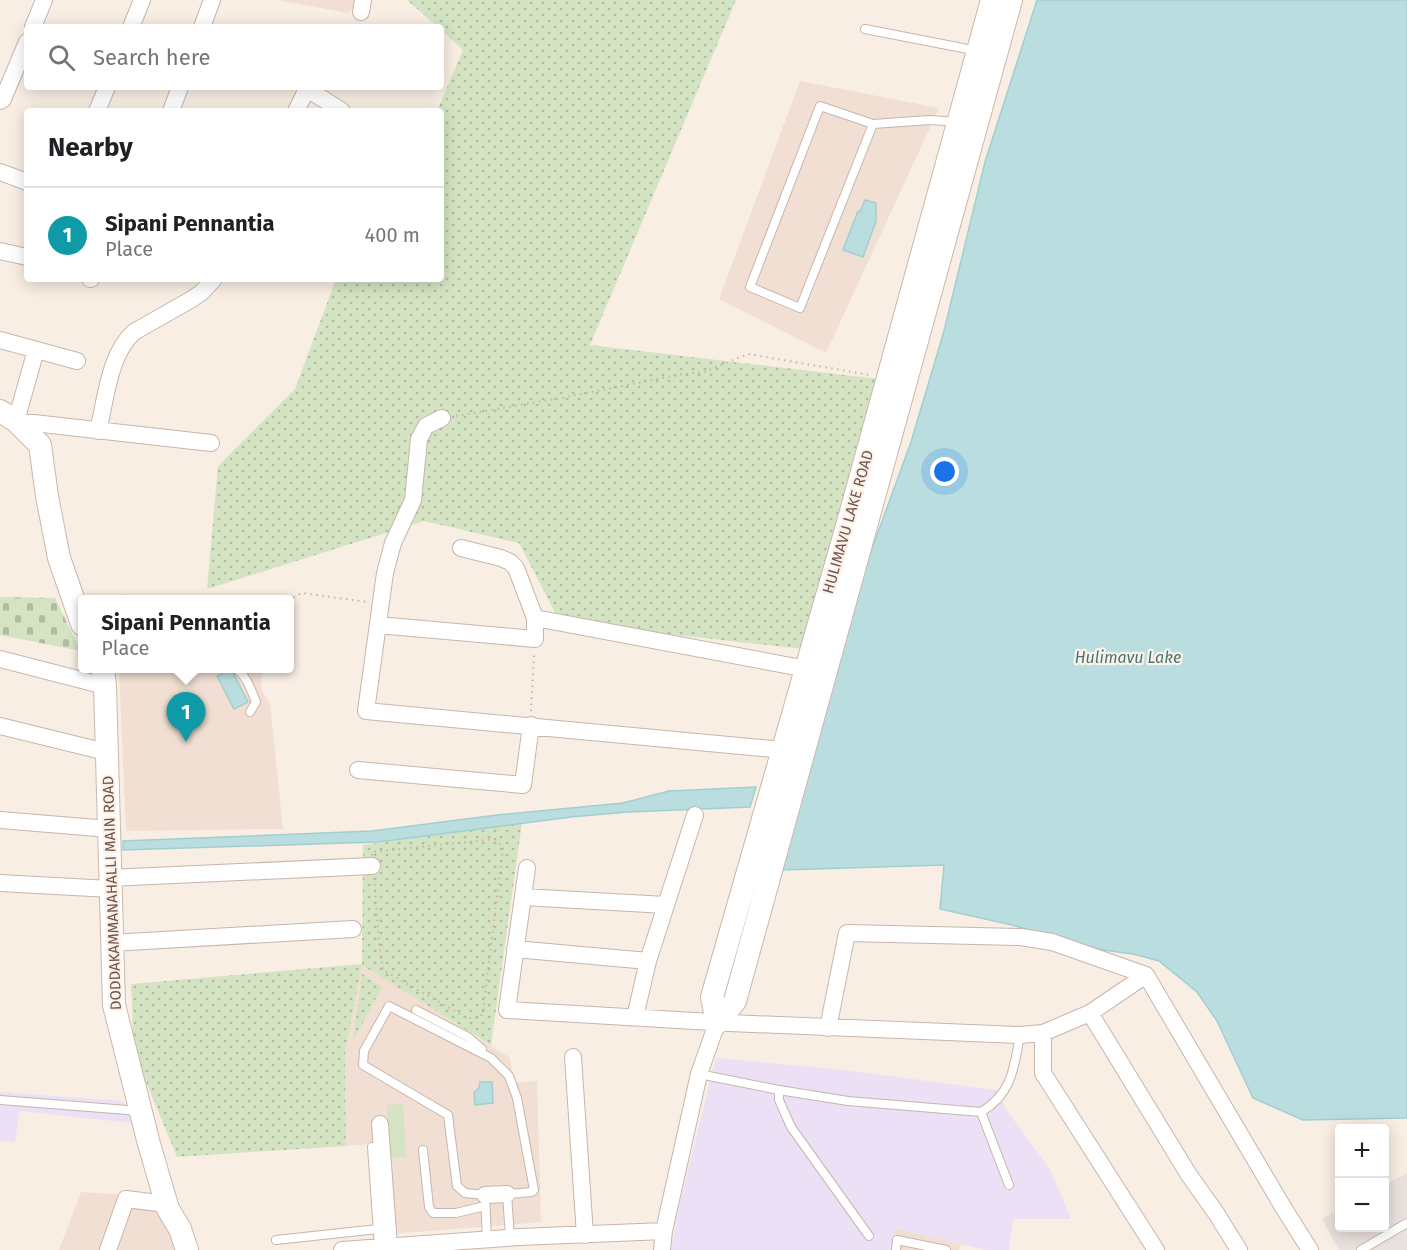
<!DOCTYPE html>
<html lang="en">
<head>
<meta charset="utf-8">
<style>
	body { margin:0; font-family:"Fira Sans",sans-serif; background:#f2f2f2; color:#202124 }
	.controls { position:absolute; right:18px; bottom:18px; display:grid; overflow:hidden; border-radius:6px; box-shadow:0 3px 15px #0003 }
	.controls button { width:54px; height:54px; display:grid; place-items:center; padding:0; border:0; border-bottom:2px solid #e0e0e0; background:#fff; color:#202124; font:30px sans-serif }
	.you { position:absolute; left:945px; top:472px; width:21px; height:21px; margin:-15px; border:4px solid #fff; border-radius:50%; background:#1a73e8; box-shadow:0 0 0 9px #1a73e833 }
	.badge { display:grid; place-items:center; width:39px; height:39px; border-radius:50%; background:#7c3aed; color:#fff; font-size:20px; font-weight:700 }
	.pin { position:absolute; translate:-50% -50px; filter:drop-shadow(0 2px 3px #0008) }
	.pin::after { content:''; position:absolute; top:32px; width:21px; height:18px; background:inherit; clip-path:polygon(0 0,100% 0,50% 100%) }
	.popup { position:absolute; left:78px; top:595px; width:216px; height:78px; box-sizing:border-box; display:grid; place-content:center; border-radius:6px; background:#fff; filter:drop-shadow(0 2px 4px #0005); font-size:20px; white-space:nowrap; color:#757577 }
	.popup b { font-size:22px; color:#202124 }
	.popup::after { content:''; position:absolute; left:50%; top:100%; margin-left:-12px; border:12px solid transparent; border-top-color:#fff }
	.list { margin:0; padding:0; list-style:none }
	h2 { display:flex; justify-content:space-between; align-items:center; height:78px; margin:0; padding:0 24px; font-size:26px }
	h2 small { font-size:20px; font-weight:400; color:#757577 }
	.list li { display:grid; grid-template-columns:39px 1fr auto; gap:18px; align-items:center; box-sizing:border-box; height:96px; padding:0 24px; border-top:2px solid #e0e0e0 }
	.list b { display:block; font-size:22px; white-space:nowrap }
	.list p { margin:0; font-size:20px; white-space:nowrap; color:#757577 }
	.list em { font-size:20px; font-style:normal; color:#757577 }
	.icon { flex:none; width:33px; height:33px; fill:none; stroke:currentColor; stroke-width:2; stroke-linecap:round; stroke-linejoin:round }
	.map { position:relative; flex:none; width:1407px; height:1250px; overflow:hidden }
	.search { position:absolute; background:#fff; box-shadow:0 3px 15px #0003; left:24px; top:24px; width:420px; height:66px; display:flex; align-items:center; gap:15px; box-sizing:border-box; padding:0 21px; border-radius:6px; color:#757577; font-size:22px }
	.panel { position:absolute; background:#fff; box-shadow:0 3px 15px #0003; left:24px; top:108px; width:420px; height:174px; border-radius:6px }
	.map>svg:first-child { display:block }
	.residential { fill:#f0dfd2 }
	.industrial { fill:#e9e1dd }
	.education { fill:#ebe0f5 }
	.grass { fill:url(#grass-dots) }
	.cemetery { fill:url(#cemetery-stones) }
	.pitch { fill:#d4e4c3 }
	.water { fill:#badee0; stroke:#a2ced0; stroke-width:1.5 }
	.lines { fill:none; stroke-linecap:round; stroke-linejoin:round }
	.lane-casing { stroke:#c8b5ab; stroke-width:10 }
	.street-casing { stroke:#c8b5ab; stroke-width:18 }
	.secondary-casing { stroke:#cdb7ac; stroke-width:24 }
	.path { stroke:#cfafa2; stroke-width:2; stroke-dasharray:1.5 4.5; stroke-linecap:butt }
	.lane { stroke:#fff; stroke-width:8 }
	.street { stroke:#fff; stroke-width:16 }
	.secondary { stroke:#fff; stroke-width:22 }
	.labels { text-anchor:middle; stroke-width:4.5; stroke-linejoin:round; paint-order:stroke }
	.street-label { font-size:15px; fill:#6e554c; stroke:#fcf2e8 }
	.water-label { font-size:16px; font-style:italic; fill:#467578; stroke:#fcf2e8 }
</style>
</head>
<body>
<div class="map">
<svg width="1407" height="1250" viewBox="0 0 1407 1250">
	<defs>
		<pattern id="grass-dots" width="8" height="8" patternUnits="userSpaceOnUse" patternTransform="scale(1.5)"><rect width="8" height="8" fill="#d4e4c3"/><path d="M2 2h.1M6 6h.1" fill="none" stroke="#b0bca1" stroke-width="1.8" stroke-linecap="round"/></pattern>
		<pattern id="cemetery-stones" width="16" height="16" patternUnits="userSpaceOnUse" patternTransform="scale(1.5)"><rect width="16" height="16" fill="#d4e4c3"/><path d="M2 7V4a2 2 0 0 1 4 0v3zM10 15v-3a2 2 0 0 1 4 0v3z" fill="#b0bca1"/></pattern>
	</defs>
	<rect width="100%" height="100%" fill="#f9eee3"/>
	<path class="residential" d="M277,0H360L348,13Z
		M800,81L939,108L826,353L719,299Z
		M119,669H262L261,689L270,704L283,829L126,831Z
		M362,964L510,1058L514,1083L537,1081L541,1222L380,1235L373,1144L346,1146L345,1053Z
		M81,1192L161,1197L176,1250H59Z
		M895,1228L961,1244L959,1250H890Z"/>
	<path class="industrial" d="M1407,1173V1250H1339L1322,1219L1339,1210L1340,1228H1384L1385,1185Z"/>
	<path class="education" d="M716,1058L844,1070L996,1090L1005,1108L1050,1169L1071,1219H1013L1009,1250H986L896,1228L890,1250H671L680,1202Z
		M0,1092L123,1101L132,1123L20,1111L15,1142L0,1141Z"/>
	<path class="grass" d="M407,0H736L590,345L879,379L803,649L560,622L519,543L424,521L207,589L218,466L295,389L336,279H441V111H437L463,50L441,30V27H438Z
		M522,823L491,1045L362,965L345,1053L346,1146L177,1157L134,1053L131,984L362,964L363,845Z
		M362,974L382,987L353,1041Z"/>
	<path class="cemetery" d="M0,597L55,598L81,651L0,635Z"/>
	<path class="pitch" d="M403,1104L406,1157L390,1158L387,1105Z"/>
	<path class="water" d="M1037,0H1407V1118L1303,1120L1253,1098L1217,1021L1197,992L1159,961L1133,954L1103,950L1012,925L940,909L944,865L781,870L858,587L911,442L944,331L985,162Z
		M865,200L876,203V221L863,257L843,250L858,211L860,212Z
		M231,669L248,702L234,709L217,676Z
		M756,787L750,807L628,812L571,817L378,842L123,850V841L372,831L497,815L623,803L669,791Z
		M480,1082H492L493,1103L475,1105L474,1092L479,1088Z"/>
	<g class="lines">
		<defs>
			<path id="lane" d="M865,29L978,51
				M873,124L800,308L750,287L820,106L873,124L930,120L958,122
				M234,668C246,673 251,690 256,702L250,712
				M416,1010L468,1037L482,1049
				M699,1074L779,1090V1100L791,1127L869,1236
				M779,1090L848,1101L981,1112C1012,1094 1014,1068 1020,1035
				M0,1100L140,1111
				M981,1112L1009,1185
				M372,1147L379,1247
				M423,1150L429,1207L433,1213H456L485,1206
				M276,1240L378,1229
				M487,1240L485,1195L465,1193L457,1186L448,1115L363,1065L364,1051L389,1006L491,1058L509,1076L517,1098L534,1190L532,1192L507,1194L510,1238
				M896,1250L897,1240L946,1250
				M1361,1250L1407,1223"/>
			<path id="street" d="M361,12L363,0
				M33,27L44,0
				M131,27L142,0
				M202,27L212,0
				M304,87L342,111
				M0,101L3,99L27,42
				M97,111L107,87
				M171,111L180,87
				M296,111L308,87
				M0,172L27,182
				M0,251L27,257
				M90,279H91
				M0,340L77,361
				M36,350L16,421L211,443
				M442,418L426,426L419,439L413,500L393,543L385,573L366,711L783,750L792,753
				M98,431C106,399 109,354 134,332L192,299L202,292L214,279
				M535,618L807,669
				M378,625L535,639V618L516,568L510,562L501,558L461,548
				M0,659L105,686
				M0,726L106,752
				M358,770L523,785L531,725
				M0,820L109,829
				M527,868L507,1010L729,1023L1020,1035L1043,1033L1090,1013L1146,975L1283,1207L1310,1250
				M109,878L372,866
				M0,883L110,889
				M523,897L666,905
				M111,943L353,929
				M515,949L648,961
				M1090,1013L1189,1175L1216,1213L1239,1250
				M635,1017L648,961L695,815
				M828,1028L847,933L1021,937L1052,942L1146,975
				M1043,1033V1073L1156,1250
				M573,1057L585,1235
				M380,1124L389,1246
				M485,1195L507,1194
				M108,1250L126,1199L167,1204
				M342,1250L519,1237L664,1231
				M662,1250L664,1231L699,1074L717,1023"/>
			<path id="secondary" d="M0,411L16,421L40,445L47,496L59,558L82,624
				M103,668L105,686L114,1005L149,1144L168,1209L180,1229L187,1250
				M717,1023L735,1001L1011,0
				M717,1023L712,997L847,526L992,0"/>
		</defs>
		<use href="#lane" class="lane-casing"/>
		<use href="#street" class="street-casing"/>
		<use href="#secondary" class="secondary-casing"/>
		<path class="path" d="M456,416L572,396L683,374L704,372L748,354L870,375
			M112,600L126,595L136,600
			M288,600L302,593L367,602
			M531,711L534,654
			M495,839L503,848L483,1011L481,1016L477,1018H467L383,970L379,942L372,852Z"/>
		<use href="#lane" class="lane"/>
		<use href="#street" class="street"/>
		<use href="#secondary" class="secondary"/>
	</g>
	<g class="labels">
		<g class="street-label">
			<text transform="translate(848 522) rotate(-74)" y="5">HULIMAVU LAKE ROAD</text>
			<text transform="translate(112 893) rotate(-92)" y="5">DODDAKAMMANAHALLI MAIN ROAD</text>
		</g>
		<g class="water-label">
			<text x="1128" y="663">Hulimavu Lake</text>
		</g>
	</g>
</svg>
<div class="controls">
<button>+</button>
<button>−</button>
</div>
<div class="you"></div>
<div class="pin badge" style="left:186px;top:742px;background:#0f9aa8">1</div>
<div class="popup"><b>Sipani Pennantia</b>Place</div>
<div class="search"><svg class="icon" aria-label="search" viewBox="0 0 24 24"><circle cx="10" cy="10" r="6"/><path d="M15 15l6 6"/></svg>Search here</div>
<section class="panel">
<h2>Nearby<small></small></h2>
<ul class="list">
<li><span class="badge" style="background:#0f9aa8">1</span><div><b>Sipani Pennantia</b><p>Place</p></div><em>400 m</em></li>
</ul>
</section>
</div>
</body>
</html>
